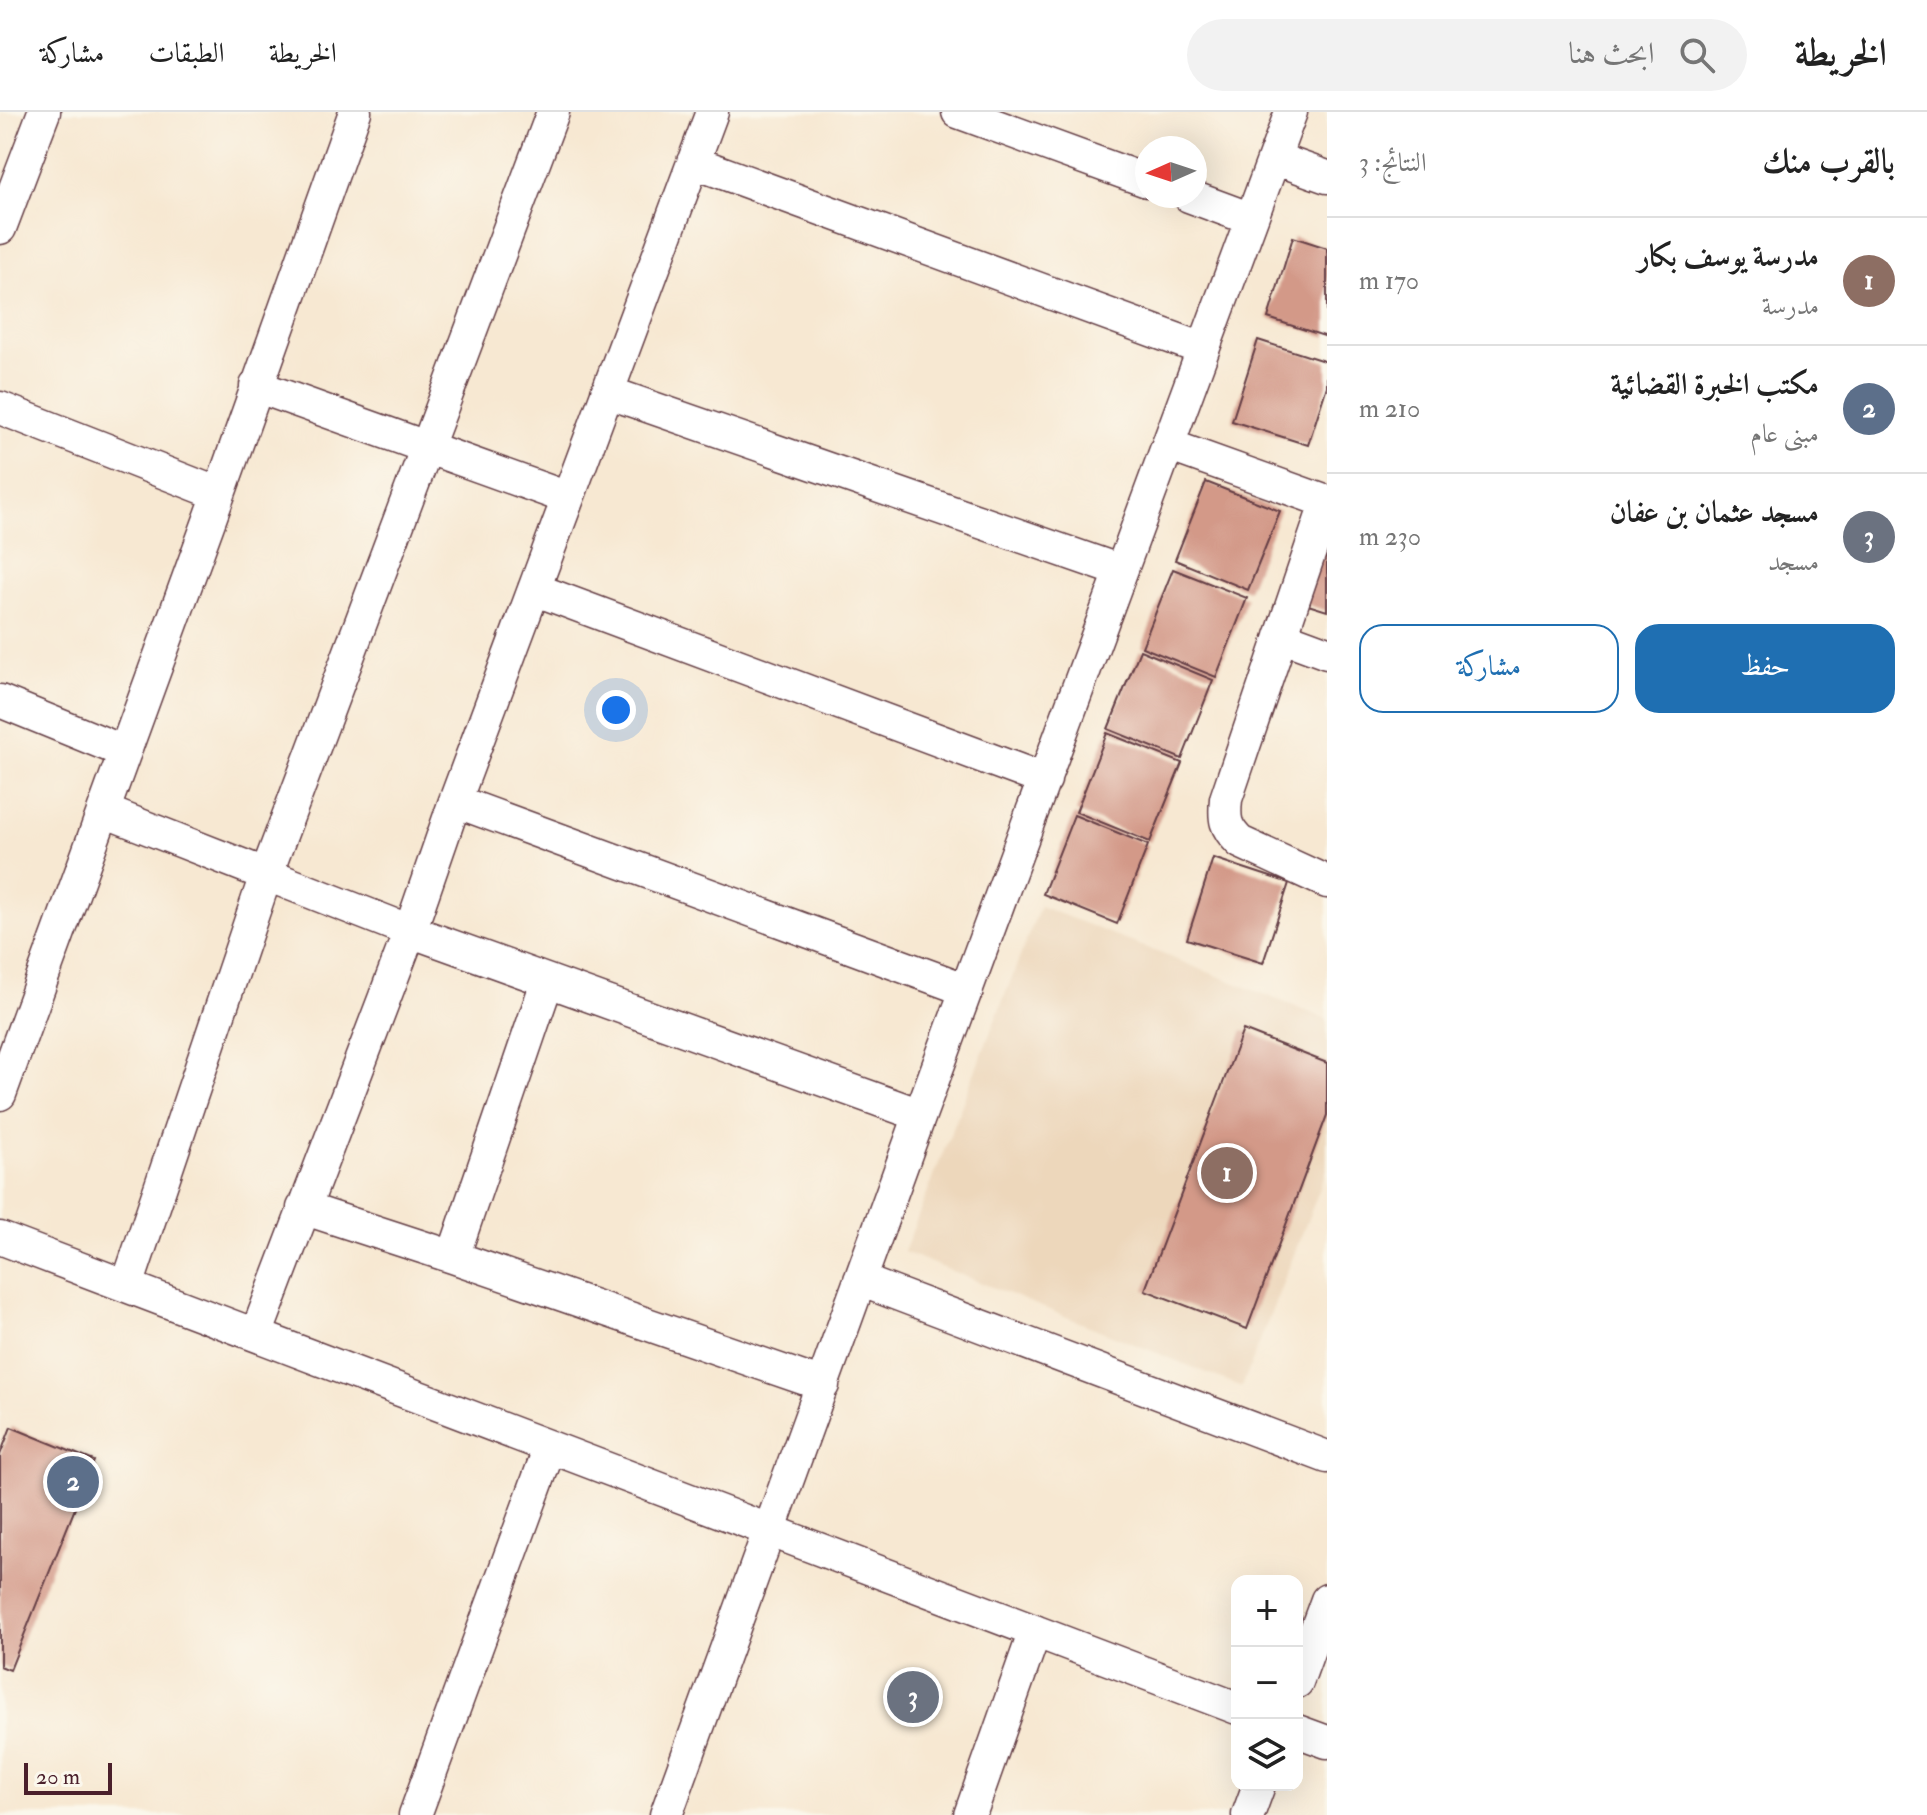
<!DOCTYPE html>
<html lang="ar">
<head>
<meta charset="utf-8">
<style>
	body { margin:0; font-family:"IM FELL Double Pica",Amiri,serif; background:#f2f2f2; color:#222; direction:rtl }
	.controls { position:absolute; right:24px; bottom:24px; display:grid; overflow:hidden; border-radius:16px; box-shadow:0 8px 32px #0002 }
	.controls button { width:72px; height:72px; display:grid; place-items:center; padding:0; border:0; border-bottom:2px solid #e0e0e0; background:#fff; color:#222; font:40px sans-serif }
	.compass { position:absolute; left:1135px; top:24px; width:72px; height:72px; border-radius:50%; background:#fff; box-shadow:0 8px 32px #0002; rotate:267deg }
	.scale { position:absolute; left:24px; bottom:20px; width:88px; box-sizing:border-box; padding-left:8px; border:4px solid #4a1f2b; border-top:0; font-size:22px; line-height:28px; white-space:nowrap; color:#4a1f2b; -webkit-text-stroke:6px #fbf7ec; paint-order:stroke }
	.you { position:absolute; left:616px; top:598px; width:28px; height:28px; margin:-20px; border:6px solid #fff; border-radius:50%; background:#1a73e8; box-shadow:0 0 0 12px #1a73e833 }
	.badge { display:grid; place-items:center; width:52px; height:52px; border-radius:50%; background:#1f6fb2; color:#fff; font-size:26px; font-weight:700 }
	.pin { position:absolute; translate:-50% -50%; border:4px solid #fff; box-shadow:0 2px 8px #0006 }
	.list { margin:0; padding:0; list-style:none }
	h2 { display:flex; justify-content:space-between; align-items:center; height:104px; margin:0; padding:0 32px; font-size:34px }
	h2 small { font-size:26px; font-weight:400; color:#767676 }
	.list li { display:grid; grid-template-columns:52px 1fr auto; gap:24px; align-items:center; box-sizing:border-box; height:128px; padding:0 32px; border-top:2px solid #e0e0e0 }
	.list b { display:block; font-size:30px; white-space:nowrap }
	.list p { margin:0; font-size:26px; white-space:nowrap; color:#767676 }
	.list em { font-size:26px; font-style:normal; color:#767676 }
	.actions { display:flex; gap:16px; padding:24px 32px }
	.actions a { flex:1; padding:18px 0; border:2px solid #1f6fb2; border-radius:24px; text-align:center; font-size:28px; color:#1f6fb2 }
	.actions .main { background:#1f6fb2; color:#fff }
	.icon { flex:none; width:44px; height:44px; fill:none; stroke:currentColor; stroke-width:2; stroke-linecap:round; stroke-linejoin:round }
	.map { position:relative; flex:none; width:1327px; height:1703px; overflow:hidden; direction:ltr }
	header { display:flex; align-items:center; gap:48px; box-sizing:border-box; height:112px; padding:0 40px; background:#fff; border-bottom:2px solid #e0e0e0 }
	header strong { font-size:38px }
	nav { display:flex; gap:44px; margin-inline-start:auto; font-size:28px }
	.search { width:560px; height:72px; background:#f2f2f2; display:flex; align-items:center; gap:20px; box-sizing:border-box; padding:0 28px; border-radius:44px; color:#767676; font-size:30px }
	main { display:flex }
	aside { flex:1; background:#fff }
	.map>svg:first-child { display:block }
	.built { fill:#edd7bb }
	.building { fill:#d39988 }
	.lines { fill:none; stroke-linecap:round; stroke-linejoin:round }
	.street-casing { stroke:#643d44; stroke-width:35 }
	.street { stroke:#fff; stroke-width:32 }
</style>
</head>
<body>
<header>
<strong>الخريطة</strong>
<div class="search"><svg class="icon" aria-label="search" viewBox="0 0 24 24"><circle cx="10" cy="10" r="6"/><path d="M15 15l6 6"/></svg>ابحث هنا</div>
<nav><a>الخريطة</a><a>الطبقات</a><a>مشاركة</a></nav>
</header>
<main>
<aside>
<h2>بالقرب منك<small>النتائج: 3</small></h2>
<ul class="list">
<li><span class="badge" style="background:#8d6e63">1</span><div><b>مدرسة يوسف بكار</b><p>مدرسة</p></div><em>170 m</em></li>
<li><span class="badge" style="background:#5c6f8a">2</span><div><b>مكتب الخبرة القضائية</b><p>مبنى عام</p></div><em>210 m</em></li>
<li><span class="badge" style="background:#6b7280">3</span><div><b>مسجد عثمان بن عفان</b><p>مسجد</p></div><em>230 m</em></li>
</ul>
<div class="actions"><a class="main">حفظ</a><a>مشاركة</a></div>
</aside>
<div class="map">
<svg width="1327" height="1703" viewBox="0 0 1327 1703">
	<rect width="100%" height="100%" fill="#fbf7ec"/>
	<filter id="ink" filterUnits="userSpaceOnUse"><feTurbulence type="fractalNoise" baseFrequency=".0125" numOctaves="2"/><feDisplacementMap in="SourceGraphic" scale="16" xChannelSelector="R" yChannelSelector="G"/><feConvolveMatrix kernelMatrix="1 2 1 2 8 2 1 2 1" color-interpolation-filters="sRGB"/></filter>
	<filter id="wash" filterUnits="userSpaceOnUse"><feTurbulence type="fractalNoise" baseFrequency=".006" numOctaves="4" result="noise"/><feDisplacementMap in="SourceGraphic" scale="32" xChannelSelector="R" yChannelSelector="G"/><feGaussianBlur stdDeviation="1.8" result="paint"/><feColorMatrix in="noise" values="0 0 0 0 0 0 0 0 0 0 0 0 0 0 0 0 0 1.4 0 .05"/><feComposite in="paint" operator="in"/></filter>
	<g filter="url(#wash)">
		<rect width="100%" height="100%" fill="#f7e8d2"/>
		<path class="built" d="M1040,794L1327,907V1058L1242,1275L904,1140Z"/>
		<g id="blocks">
			<path class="building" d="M1293,125L1327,136V225L1268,206Z
				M1258,228L1327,250V274L1308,333L1232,309Z
				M1206,370L1280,399L1248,478L1175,448Z
				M1327,424V499L1305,492Z
				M1173,457L1247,486L1216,565L1142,535Z
				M1140,538L1213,568L1182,647L1108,617Z
				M1107,621L1182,651L1150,730L1076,700Z
				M1074,703L1148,733L1117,812L1043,782Z
				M1213,746L1289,771L1263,851L1187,827Z
				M1243,918L1327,951V1003L1247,1217L1145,1178Z
				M11,1315L94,1349L10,1558L0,1554V1343Z"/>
		</g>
	</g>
	<g filter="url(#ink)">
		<use href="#blocks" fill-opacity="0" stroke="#643d44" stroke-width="2"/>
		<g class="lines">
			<defs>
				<path id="street" d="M958,0L1147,69
					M1274,46L1327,65
					M693,50L1203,237
					M1189,84L1251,107
					M0,116L44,0
					M256,274L568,386
					M607,280L1121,459
					M0,296L219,382
					M1168,333L1327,390
					M1327,389L1226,687C1224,708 1225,715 1240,730L1327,770
					M534,477L1045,668
					M1281,524L1327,541
					M0,589L125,640
					M455,689L967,878
					M104,699L410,819L920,1003
					M0,982L219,382L355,0
					M303,1096L453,1145L823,1273
					M0,1126L1237,1596
					M453,1145L547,870
					M860,1168L1327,1345
					M127,1174L266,763L553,0
					M256,1223L410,819L455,689L712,0
					M1297,1570L1327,1488
					M1297,1619L1327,1630
					M415,1703L550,1335
					M666,1703L920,1003L1291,0
					M970,1703L1035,1519
					M1248,1703L1259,1673"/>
			</defs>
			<use href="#street" class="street-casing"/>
			<use href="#street" class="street"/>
		</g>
	</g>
</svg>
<div class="controls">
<button>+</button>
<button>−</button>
<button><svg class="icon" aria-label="layers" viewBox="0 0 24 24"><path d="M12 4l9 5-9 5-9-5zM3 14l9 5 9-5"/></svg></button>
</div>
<svg class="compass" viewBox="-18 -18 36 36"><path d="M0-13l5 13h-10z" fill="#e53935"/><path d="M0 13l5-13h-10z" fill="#767676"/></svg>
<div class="scale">20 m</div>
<div class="you"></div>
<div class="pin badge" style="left:1227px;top:1061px;background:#8d6e63">1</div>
<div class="pin badge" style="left:73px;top:1370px;background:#5c6f8a">2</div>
<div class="pin badge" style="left:913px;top:1585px;background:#6b7280">3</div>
</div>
</main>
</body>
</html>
